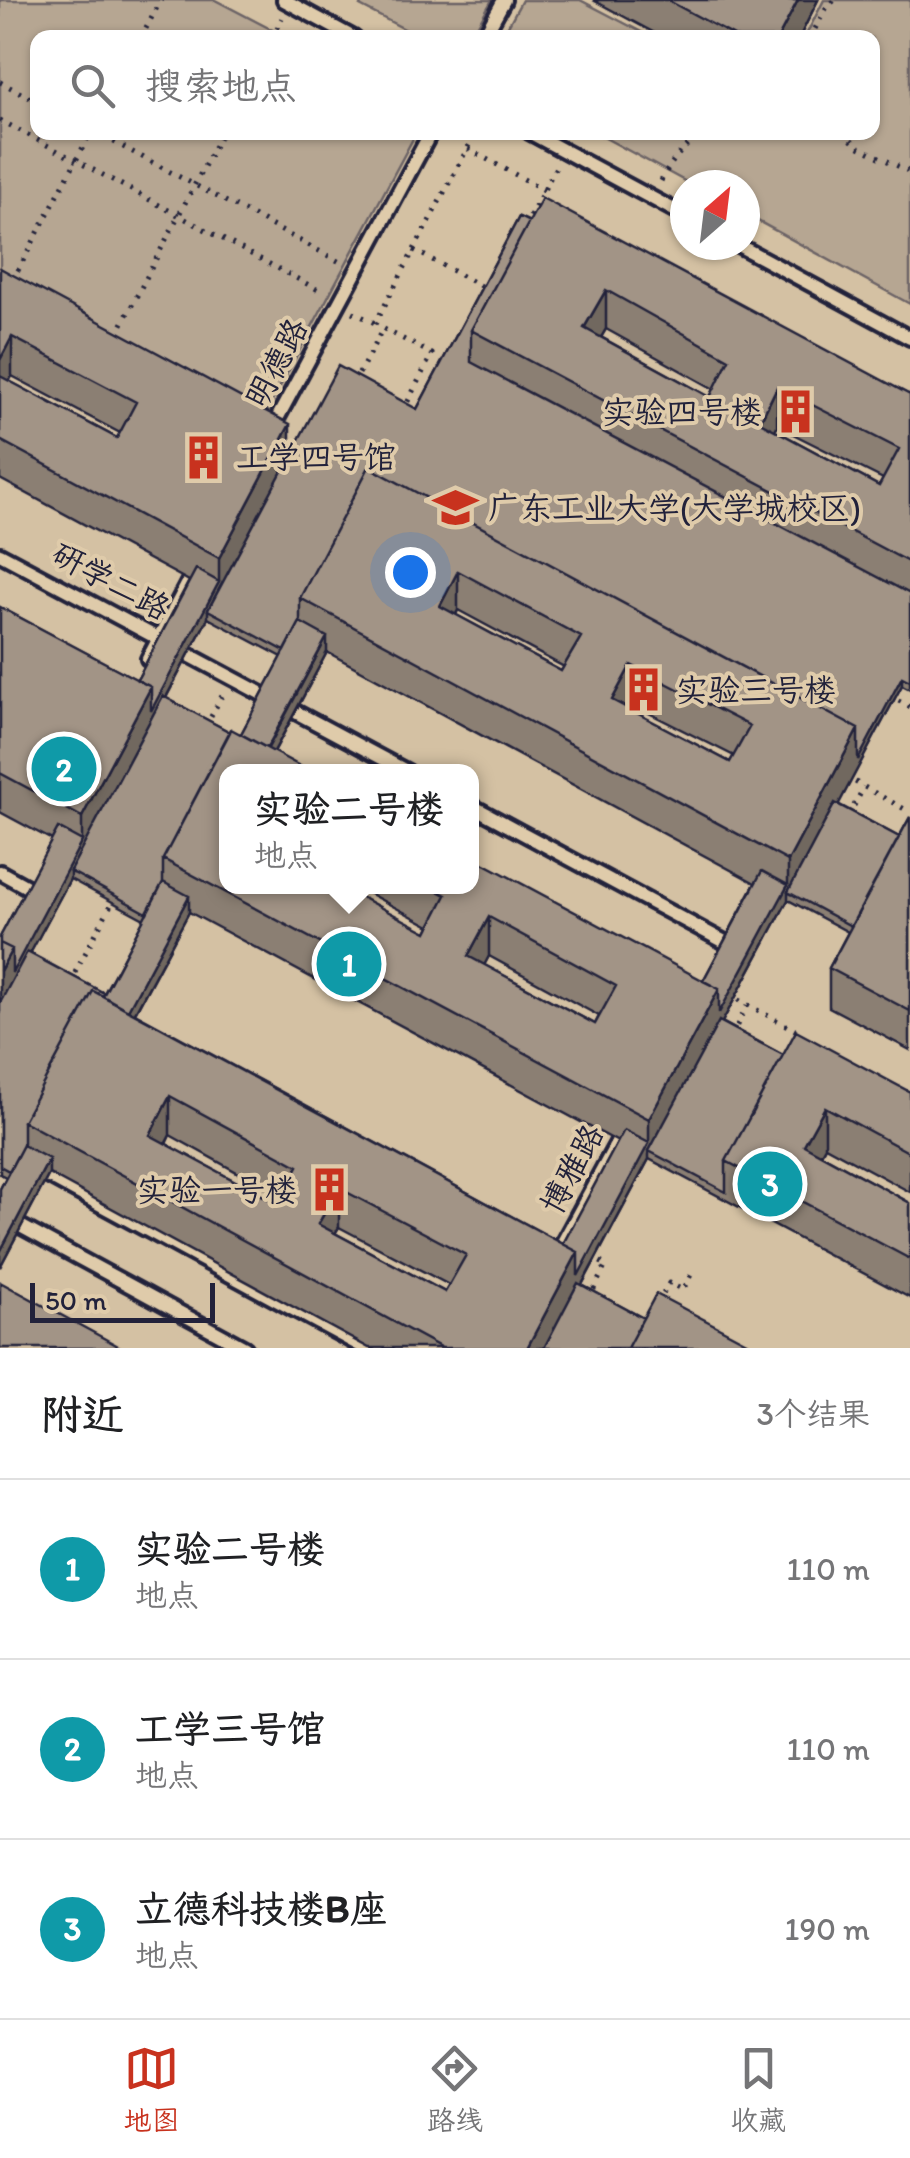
<!DOCTYPE html>
<html lang="zh">
<head>
<meta charset="utf-8">
<style>
	body { margin:0; font-family:Itim,"LXGW WenKai TC",sans-serif; background:#f2f2f2; color:#202124 }
	.compass { position:absolute; left:670px; top:170px; width:90px; height:90px; border-radius:50%; background:#fff; box-shadow:0 2px 8px #0004; rotate:28deg }
	.scale { position:absolute; left:30px; bottom:25px; width:185px; box-sizing:border-box; padding-left:10px; border:5px solid #22223b; border-top:0; font-size:28px; line-height:35px; white-space:nowrap; color:#22223b; -webkit-text-stroke:8px #dfcbaa; paint-order:stroke }
	.you { position:absolute; left:410px; top:572px; width:35px; height:35px; margin:-25px; border:8px solid #fff; border-radius:50%; background:#1a73e8; box-shadow:0 0 0 15px #1a73e833 }
	.badge { display:grid; place-items:center; width:65px; height:65px; border-radius:50%; background:#c8321e; color:#fff; font-size:32px; font-weight:700 }
	.pin { position:absolute; translate:-50% -50%; border:5px solid #fff; box-shadow:0 2px 10px #0006 }
	.popup { position:absolute; left:219px; top:764px; width:260px; height:130px; box-sizing:border-box; display:grid; place-content:center; border-radius:20px; background:#fff; filter:drop-shadow(0 2px 8px #0005); font-size:32px; white-space:nowrap; color:#757577 }
	.popup b { font-size:38px; color:#202124 }
	.popup::after { content:''; position:absolute; left:50%; top:100%; margin-left:-20px; border:20px solid transparent; border-top-color:#fff }
	.list { margin:0; padding:0; list-style:none }
	h2 { display:flex; justify-content:space-between; align-items:center; height:130px; margin:0; padding:0 40px; font-size:42px }
	h2 small { font-size:32px; font-weight:400; color:#757577 }
	.list li { display:grid; grid-template-columns:65px 1fr auto; gap:30px; align-items:center; box-sizing:border-box; height:180px; padding:0 40px; border-top:2px solid #e0e0e0 }
	.list b { display:block; font-size:38px; white-space:nowrap }
	.list p { margin:0; font-size:32px; white-space:nowrap; color:#757577 }
	.list em { font-size:32px; font-style:normal; color:#757577 }
	.icon { flex:none; width:55px; height:55px; fill:none; stroke:currentColor; stroke-width:2; stroke-linecap:round; stroke-linejoin:round }
	.map { position:relative; flex:none; width:910px; height:1348px; overflow:hidden }
	.search { position:absolute; background:#fff; box-shadow:0 2px 8px #0004; left:30px; right:30px; top:30px; height:110px; display:flex; align-items:center; gap:25px; box-sizing:border-box; padding:0 35px; border-radius:20px; color:#757577; font-size:38px }
	.sheet { height:670px; background:#fff }
	nav { display:flex; justify-content:space-around; align-items:center; box-sizing:border-box; height:140px; border-top:2px solid #e0e0e0; background:#fff; font-size:28px; color:#757577 }
	nav a { display:grid; justify-items:center; gap:5px }
	nav .on { color:#c8321e }
	.map>svg:first-child { display:block }
	.green { fill:#b6a692; stroke:#6c6466; stroke-width:2.5 }
	.lines { fill:none; stroke-linecap:round; stroke-linejoin:round }
	.service-casing { stroke:#22223b; stroke-width:20 }
	.path { stroke:#22223b; stroke-width:5; stroke-dasharray:2.5 8; stroke-linecap:butt }
	.service { stroke:#dfcbaa; stroke-width:12 }
	.wall { fill:#8b7f73; stroke:#22223b; stroke-width:2.5; fill-rule:evenodd }
	.shaded-wall { fill:#71685e; stroke:#22223b; stroke-width:2.5 }
	.building { fill:#a29486; stroke:#22223b; stroke-width:2.5; fill-rule:evenodd }
	.labels { text-anchor:middle; stroke-width:8; stroke-linejoin:round; paint-order:stroke }
	.street-label { font-size:32px; fill:#22223b; stroke:#dfcbaa }
	.poi-label { font-size:32px; fill:#22223b; stroke:#dfcbaa; text-anchor:start }
</style>
</head>
<body>
<div class="map">
<svg width="910" height="1348" viewBox="0 0 910 1348">
	<rect width="100%" height="100%" fill="#d4c1a3"/>
	<filter id="ink" filterUnits="userSpaceOnUse"><feTurbulence type="fractalNoise" baseFrequency=".01" numOctaves="2"/><feDisplacementMap in="SourceGraphic" scale="20" xChannelSelector="R" yChannelSelector="G"/><feConvolveMatrix kernelMatrix="1 2 1 2 8 2 1 2 1" color-interpolation-filters="sRGB"/></filter>
	<g filter="url(#ink)">
		<path class="green" d="M0,0H215L286,37L38,38V132L416,133L254,435L0,300Z
			M363,0H492L471,37H420L360,6Z
			M522,0H580L651,37H502Z
			M824,0H910V304L745,214V185H692L596,133L872,132V38L805,37Z"/>
		<g class="lines">
			<defs>
				<path id="service" d="M284,0L354,38
					M483,38L504,0
					M529,132L685,216
					M738,245L910,338
					M271,430L431,132
					M0,554L408,772
					M148,659L190,579
					M472,806L725,942
					M0,872L27,887
					M42,1173L365,1348
					M0,1215L245,1348
					M556,1255L625,1128"/>
			</defs>
			<use href="#service" class="service-casing"/>
			<path class="path" d="M141,38L161,0
				M272,38L282,18
				M810,38L827,7L835,0
				M0,82L38,102
				M0,120L324,293
				M95,132L340,262
				M844,132L857,146L910,172
				M468,149L544,190
				M661,181C672,160 684,145 705,132
				M525,226L557,165
				M414,250L486,289
				M13,280L91,132
				M353,312L375,323
				M375,324L476,132
				M384,329L432,354L405,407
				M117,334L222,132
				M354,383L383,328
				M889,696L910,707
				M206,726L224,692
				M846,777L910,812
				M849,815L864,787
				M70,982L114,899
				M729,995L799,1032L796,1036
				M732,1035L747,1005
				M591,1257L606,1265L592,1293
				M658,1303L669,1283L683,1290L692,1273"/>
			<use href="#service" class="service"/>
		</g>
		<path class="wall" d="M593,0H818L799,38H664Z
			M519,217L910,395V689L902,685L838,804L899,837L910,817V1050L829,1007V968L848,932L788,900L722,1022L783,1055L910,1092V1192L825,1146L821,1154L910,1203V1298L649,1159L582,1285L643,1318L758,1348H369L49,1174L0,1267V1189L6,1177L0,1174V937L52,840L0,812V607L137,680L189,581L0,479V268L290,455L417,409ZM606,329L714,389L710,397L601,337ZM12,376L120,433L117,438L9,381ZM777,426L883,479L879,486L775,430ZM458,610L564,667L561,671L456,615ZM208,618L282,657L241,734L230,732L166,698ZM327,652L755,883L703,981L472,886H355L430,926L427,932L226,886L274,752ZM631,704L734,756L730,762L628,709ZM70,879L144,919L104,993L30,953ZM189,912L618,1142L563,1244L135,1013ZM489,956L599,1016L595,1024L484,965ZM170,1135L282,1197L278,1204L166,1144ZM339,1227L449,1285L445,1292L335,1233Z"/>
		<path class="shaded-wall" d="M798,0H818L799,38H778Z
			M606,290V329L584,367V328Z
			M12,337V376L0,399V360Z
			M777,387V426L760,461V422Z
			M290,424V463L208,610V618L73,873L70,871V879L0,1010V971L12,949L82,841V817L151,687L219,582V558Z
			M458,571V610L440,645V606Z
			M327,637V652L263,772L258,767Z
			M631,665V704L612,739V700Z
			M902,677V685L791,894L788,892V900L652,1152L649,1151V1159L548,1348H527L578,1252L649,1143V1119L719,989L788,885V861L858,729Z
			M189,896V912L118,1044V1028Z
			M489,917V956L468,996V956Z
			M170,1096V1135L150,1174V1135Z
			M825,1107V1146L804,1184V1145Z
			M49,1159V1174L0,1267V1252Z
			M339,1188V1227L318,1263V1224Z"/>
		<path class="building" d="M667,0H798L778,38H738Z
			M542,198L910,395V563L471,330ZM606,290L729,359L710,397L584,328ZM777,387L899,449L879,486L760,422Z
			M519,217L529,222L471,330V362L910,594V681L902,677L858,760V729L369,467L300,598V622L285,651L208,610L338,366L417,409Z
			M0,268L290,424L219,558L0,440V376L117,438L136,402L12,337L0,360Z
			M369,467L858,729L788,861L300,598ZM458,571L581,637L561,671L440,606ZM631,665L750,726L730,762L612,700Z
			M196,569L219,582L151,711V687L137,680Z
			M0,607L151,687L82,817L0,773Z
			M300,622L327,637L267,748L241,734Z
			M163,696L230,732L163,859V882L147,913L70,871Z
			M231,729L311,772H226V886H340L427,932L446,895L429,886H472V857L719,989L649,1119L163,859ZM489,917L616,986L595,1024L468,956Z
			M835,803L899,837L851,926L788,892Z
			M910,817V1011L829,968Z
			M58,828L82,841L12,973V949L0,943V937Z
			M762,871L788,885L719,1013V989L703,981Z
			M163,882L189,896L128,1010L103,996Z
			M0,943L12,949L0,971Z
			M27,952L104,993L103,996L93,991L23,1121V1145L9,1171L0,1166V1003Z
			M93,991L578,1252L527,1348H442L23,1121ZM170,1096L298,1166L278,1204L150,1135ZM339,1188L466,1255L445,1292L318,1224Z
			M719,1021L783,1055L726,1161V1192L649,1151Z
			M796,1031L910,1092V1153L825,1107L804,1145L910,1203V1259L726,1161Z
			M624,1130L649,1143L578,1276V1252L563,1244Z
			M23,1145L49,1159L0,1252V1189Z
			M0,1282L122,1348H0Z
			M578,1283L643,1318L627,1348H544Z
			M656,1294L758,1348H627Z"/>
	</g>
	<defs>
		<symbol id="building-bare" viewBox="-9 -9 18 18"><path d="M-4-6H4V6H1V3H-1V6H-4ZM-2.5-4.3h1.7v1.8h-1.7ZM.8-4.3h1.7v1.8H.8ZM-2.5-1h1.7V.8h-1.7ZM.8-1h1.7V.8H.8Z" fill="#c8321e" stroke="#dfcbaa" stroke-width="2.5" paint-order="stroke"/></symbol>
		<symbol id="university-bare" viewBox="-9 -9 18 18"><path d="M0-5L7-2L0 1L-7-2ZM-4 1L0 2.5L4 1V4Q0 6-4 4Z" fill="#c8321e" stroke="#dfcbaa" stroke-width="2.5" paint-order="stroke"/></symbol>
	</defs>
	<g fill-rule="evenodd">
		<use href="#building-bare" x="764" y="380" width="63" height="63"/>
		<use href="#building-bare" x="172" y="426" width="63" height="63"/>
		<use href="#university-bare" x="424" y="476" width="63" height="63"/>
		<use href="#building-bare" x="612" y="658" width="63" height="63"/>
		<use href="#building-bare" x="298" y="1158" width="63" height="63"/>
	</g>
	<g class="labels">
		<g class="street-label">
			<text transform="translate(276 363) rotate(-62)" y="11">明德路</text>
			<text transform="translate(111 581) rotate(28)" y="11">研学二路</text>
			<text transform="translate(572 1169) rotate(-62)" y="11">博雅路</text>
		</g>
		<g class="poi-label">
			<text x="762" y="423" text-anchor="end">实验四号楼</text>
			<text x="236" y="468">工学四号馆</text>
			<text x="488" y="519">广东工业大学(大学城校区)</text>
			<text x="676" y="701">实验三号楼</text>
			<text x="297" y="1201" text-anchor="end">实验一号楼</text>
		</g>
	</g>
</svg>
<svg class="compass" viewBox="-18 -18 36 36"><path d="M0-13l5 13h-10z" fill="#e53935"/><path d="M0 13l5-13h-10z" fill="#757577"/></svg>
<div class="scale">50 m</div>
<div class="you"></div>
<div class="pin badge" style="left:349px;top:964px;background:#0f9aa8">1</div>
<div class="popup"><b>实验二号楼</b>地点</div>
<div class="pin badge" style="left:64px;top:769px;background:#0f9aa8">2</div>
<div class="pin badge" style="left:770px;top:1184px;background:#0f9aa8">3</div>
<div class="search"><svg class="icon" aria-label="search" viewBox="0 0 24 24"><circle cx="10" cy="10" r="6"/><path d="M15 15l6 6"/></svg>搜索地点</div>
</div>
<section class="sheet">
<h2>附近<small>3个结果</small></h2>
<ul class="list">
<li><span class="badge" style="background:#0f9aa8">1</span><div><b>实验二号楼</b><p>地点</p></div><em>110 m</em></li>
<li><span class="badge" style="background:#0f9aa8">2</span><div><b>工学三号馆</b><p>地点</p></div><em>110 m</em></li>
<li><span class="badge" style="background:#0f9aa8">3</span><div><b>立德科技楼B座</b><p>地点</p></div><em>190 m</em></li>
</ul>
</section>
<nav>
<a class="on"><svg class="icon" aria-label="map" viewBox="0 0 24 24"><path d="M3 6l6-2 6 2 6-2v14l-6 2-6-2-6 2zM9 4v14M15 6v14"/></svg>地图</a>
<a><svg class="icon" aria-label="directions" viewBox="0 0 24 24"><path d="M12 3l9 9-9 9-9-9zM9 14v-3h6M13 9l2 2-2 2"/></svg>路线</a>
<a><svg class="icon" aria-label="saved" viewBox="0 0 24 24"><path d="M7 4h10v16l-5-4-5 4z"/></svg>收藏</a>
</nav>
</body>
</html>
